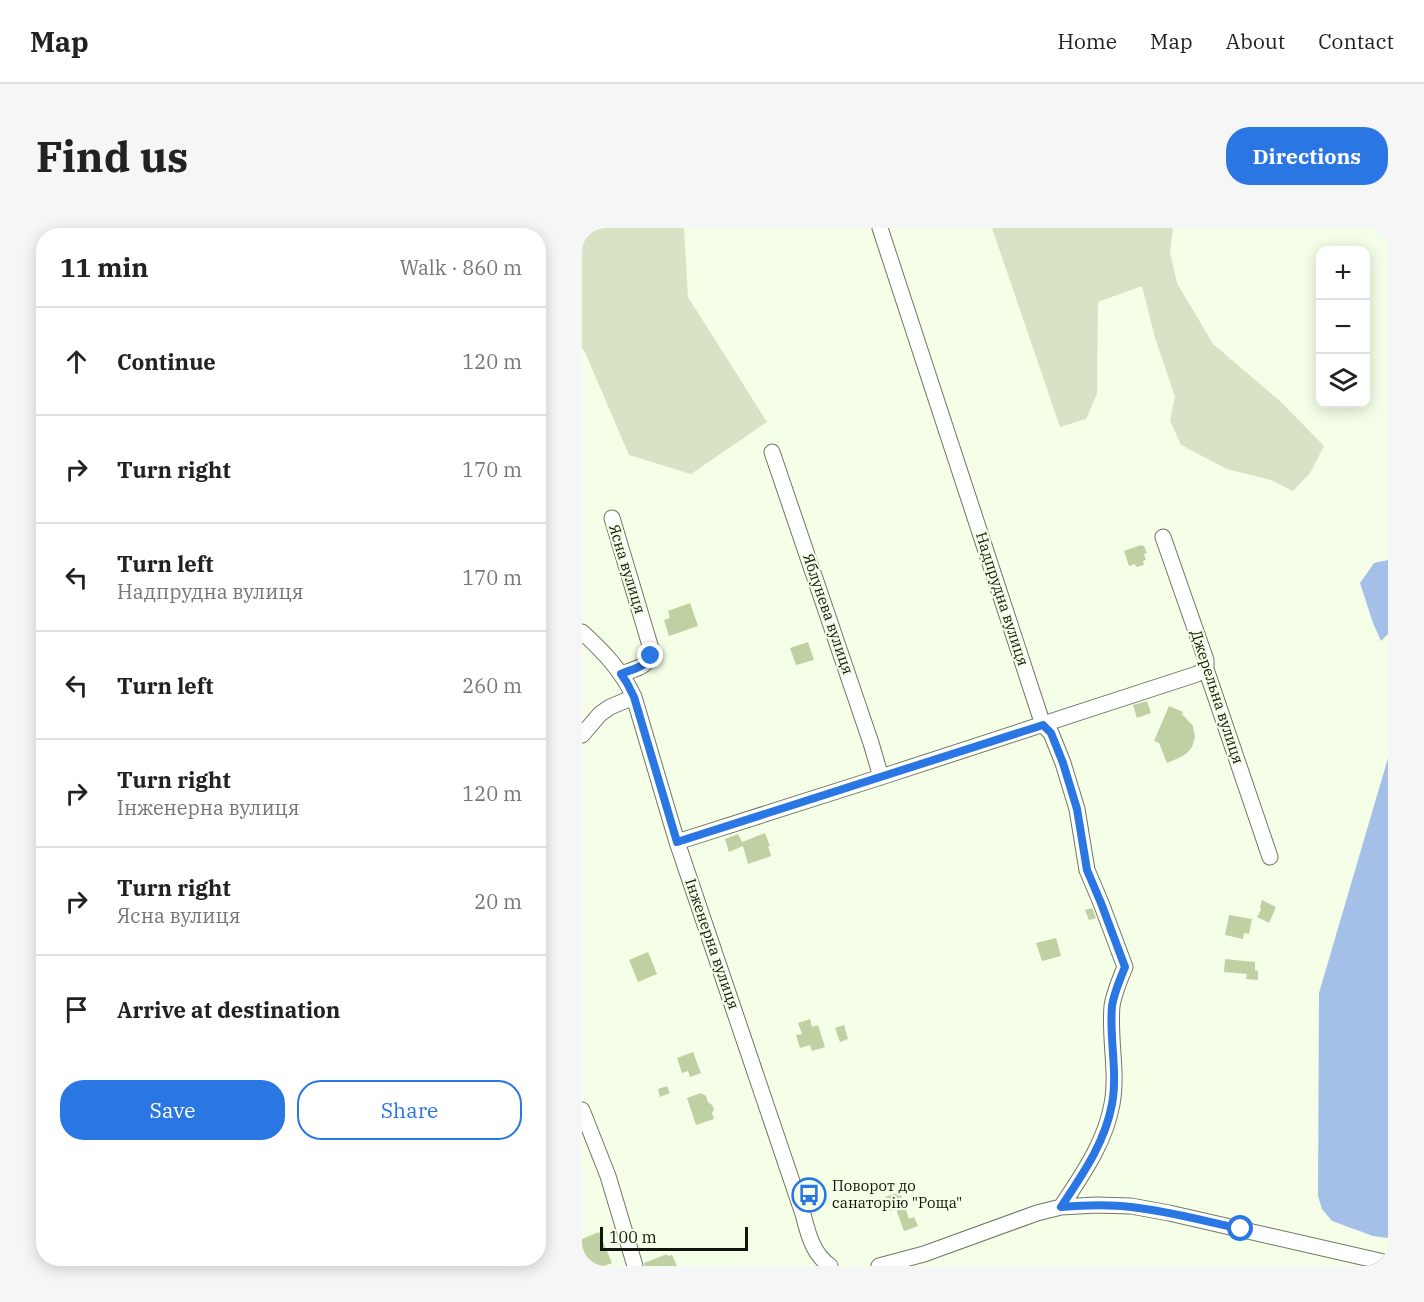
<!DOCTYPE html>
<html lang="en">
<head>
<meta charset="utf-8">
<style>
	body { margin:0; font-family:"IBM Plex Serif",serif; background:#f6f6f6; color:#222 }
	.controls { position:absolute; right:18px; top:18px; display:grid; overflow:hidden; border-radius:12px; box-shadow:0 3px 15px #0003 }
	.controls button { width:54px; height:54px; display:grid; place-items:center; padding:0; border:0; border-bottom:2px solid #e0e0e0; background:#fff; color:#222; font:30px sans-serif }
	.scale { position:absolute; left:18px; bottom:15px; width:148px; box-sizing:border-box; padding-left:6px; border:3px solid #12150d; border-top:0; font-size:16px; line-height:21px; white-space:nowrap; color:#12150d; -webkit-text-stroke:4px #f5ffe7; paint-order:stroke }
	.stop { position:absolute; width:18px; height:18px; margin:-14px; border:4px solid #2a76e2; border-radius:50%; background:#fff }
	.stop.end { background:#2a76e2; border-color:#fff; box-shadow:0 2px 6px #0008 }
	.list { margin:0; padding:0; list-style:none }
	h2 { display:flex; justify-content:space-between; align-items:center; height:78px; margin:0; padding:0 24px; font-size:26px }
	h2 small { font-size:20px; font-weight:400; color:#767676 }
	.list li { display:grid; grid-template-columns:39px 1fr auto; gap:18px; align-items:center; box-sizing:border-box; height:108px; padding:0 24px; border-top:2px solid #e0e0e0 }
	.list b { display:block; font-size:22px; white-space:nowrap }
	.list p { margin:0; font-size:20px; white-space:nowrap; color:#767676 }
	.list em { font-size:20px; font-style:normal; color:#767676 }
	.actions { display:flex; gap:12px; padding:18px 24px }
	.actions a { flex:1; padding:14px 0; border:2px solid #2a76e2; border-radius:24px; text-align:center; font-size:21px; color:#2a76e2 }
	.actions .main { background:#2a76e2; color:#fff }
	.icon { flex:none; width:33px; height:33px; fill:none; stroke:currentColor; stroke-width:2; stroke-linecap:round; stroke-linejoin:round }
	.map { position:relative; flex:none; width:806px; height:1038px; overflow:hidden; border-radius:24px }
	header { display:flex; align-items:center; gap:36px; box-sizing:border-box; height:84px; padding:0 30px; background:#fff; border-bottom:2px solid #e0e0e0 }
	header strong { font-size:28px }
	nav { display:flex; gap:33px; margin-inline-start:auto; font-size:21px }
	.intro { display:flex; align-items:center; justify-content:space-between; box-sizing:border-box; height:144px; padding:0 36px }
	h1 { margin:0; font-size:42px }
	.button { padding:15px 27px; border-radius:24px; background:#2a76e2; color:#fff; font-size:21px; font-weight:700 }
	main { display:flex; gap:36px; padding:0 36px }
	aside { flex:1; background:#fff; border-radius:24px; box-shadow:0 3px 15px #0003 }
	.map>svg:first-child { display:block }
	.green { fill:#d7e3c4 }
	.water { fill:#a4c0e9 }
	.building { fill:#bfd1a2 }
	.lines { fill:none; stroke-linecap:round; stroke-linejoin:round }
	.minor-casing { stroke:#6f7762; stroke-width:17 }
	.minor { stroke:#fff; stroke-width:15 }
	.route { stroke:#2a76e2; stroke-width:8 }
	.labels { text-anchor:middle; stroke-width:4.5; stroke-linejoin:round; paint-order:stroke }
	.street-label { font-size:15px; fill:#12150d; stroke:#f5ffe7 }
	.poi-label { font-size:15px; fill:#12150d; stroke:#f5ffe7; text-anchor:start }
</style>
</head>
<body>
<header>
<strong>Map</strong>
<nav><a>Home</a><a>Map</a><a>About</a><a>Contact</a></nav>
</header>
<div class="intro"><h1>Find us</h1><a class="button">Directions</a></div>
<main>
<aside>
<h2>11 min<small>Walk · 860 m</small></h2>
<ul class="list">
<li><svg class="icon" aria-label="ahead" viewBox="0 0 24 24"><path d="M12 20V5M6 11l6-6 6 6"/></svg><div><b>Continue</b></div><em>120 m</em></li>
<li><svg class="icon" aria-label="right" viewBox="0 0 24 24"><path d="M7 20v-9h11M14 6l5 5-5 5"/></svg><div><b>Turn right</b></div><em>170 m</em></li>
<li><svg class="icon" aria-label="left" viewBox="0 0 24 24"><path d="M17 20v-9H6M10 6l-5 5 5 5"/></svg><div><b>Turn left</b><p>Надпрудна вулиця</p></div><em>170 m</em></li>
<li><svg class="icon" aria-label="left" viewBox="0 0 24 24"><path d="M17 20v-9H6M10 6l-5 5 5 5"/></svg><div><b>Turn left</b></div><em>260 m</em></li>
<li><svg class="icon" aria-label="right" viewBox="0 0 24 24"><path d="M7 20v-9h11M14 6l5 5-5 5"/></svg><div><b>Turn right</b><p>Інженерна вулиця</p></div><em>120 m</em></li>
<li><svg class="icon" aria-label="right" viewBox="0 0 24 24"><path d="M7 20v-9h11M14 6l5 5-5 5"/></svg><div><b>Turn right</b><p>Ясна вулиця</p></div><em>20 m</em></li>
<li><svg class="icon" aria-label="arrive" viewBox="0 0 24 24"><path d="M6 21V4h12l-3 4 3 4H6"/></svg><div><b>Arrive at destination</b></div></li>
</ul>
<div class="actions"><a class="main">Save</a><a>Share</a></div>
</aside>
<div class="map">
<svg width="806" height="1038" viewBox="0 0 806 1038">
	<rect width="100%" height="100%" fill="#f5ffe7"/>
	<path class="green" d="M0,0H102L106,69L185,194L109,246L47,227L2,122L0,121Z
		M410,0H591L588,24L595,55L631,116L698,173L742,218L728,245L711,263L689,252L645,241L599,217L588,192L593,169L573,110L560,58L516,74L515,166L504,191L478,199Z"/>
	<path class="water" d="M806,332V406L799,413L791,395L778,355L792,335Z
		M806,530V1010L791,1008L750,993L740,981L736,968L737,765Z"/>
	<path class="building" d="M559,317L560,318H562L565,325L562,326L564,332L561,333L562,337L554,339L553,336L547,338L542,323Z
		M108,375L116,398L87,408L82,392L88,390L86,383Z
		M226,414L232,432L214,437L208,420Z
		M565,473L569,485L555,490L551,477Z
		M587,478L601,484L600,486L611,498L613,509L610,519L605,525L599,529L585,535L577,515L572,513Z
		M183,605L188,618H186L189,628L166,636L161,618L147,624L143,611L156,606L160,614Z
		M680,672L694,679L687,695L675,689L679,682L678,680Z
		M510,680L514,690L507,692L503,682Z
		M647,687L670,691L667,706L662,705L661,711L643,707Z
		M474,710L479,728L460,733L454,715Z
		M66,724L75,746L56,754L47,732Z
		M643,731L673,734V742L676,743V752L664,751L665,746L642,744Z
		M228,791L230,799L236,797L243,819L230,823L228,817L218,820L214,807L220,806L216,795Z
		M262,797L266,811L258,814L253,800Z
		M111,824L119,845L108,849L106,843L100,845L95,830Z
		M85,858L88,865L78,869L76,861Z
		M119,865L124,868L126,874L130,877L132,881L130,885L132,891L114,897L105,870Z
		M318,964L327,991L332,989L336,998L322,1003L314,981L308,983L303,969Z
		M17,1004L30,1035L22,1038H0V1011Z
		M85,1026L86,1028L90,1027L95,1038H63L62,1035Z"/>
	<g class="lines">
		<defs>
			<path id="minor" d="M298,0L461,497L469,505L481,535L495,581L505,642L519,675L543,739C538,751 532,765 530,778C527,811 536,844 530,876C523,915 500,947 479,979
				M190,224L289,515L299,549
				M30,290L70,424C66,439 53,441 39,446
				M581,309L624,432V441L688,629
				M0,404C21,423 40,443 52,469L95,614L221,986C226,1006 231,1026 248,1038
				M0,507L18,486L28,479L52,469
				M95,614L299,549L615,446L624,441
				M0,882L26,948L53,1038
				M297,1038L342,1026L455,985L479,979L514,977L549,978L587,985L806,1035"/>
		</defs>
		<use href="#minor" class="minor-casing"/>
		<use href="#minor" class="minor"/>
	</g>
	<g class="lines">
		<path class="route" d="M69,428C64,439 50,441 39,446L45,455L52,469L95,614L461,497L469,505L481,535L495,581L505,642L519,675L543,739C538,751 532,765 530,778C527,810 536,844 530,876C523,915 500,947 479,979C503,977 526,976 549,979C586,983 623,993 659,1001"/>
	</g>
	<defs>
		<symbol id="bus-ring" viewBox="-11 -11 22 22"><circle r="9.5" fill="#f5ffe7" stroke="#2a76e2" stroke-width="1.5"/><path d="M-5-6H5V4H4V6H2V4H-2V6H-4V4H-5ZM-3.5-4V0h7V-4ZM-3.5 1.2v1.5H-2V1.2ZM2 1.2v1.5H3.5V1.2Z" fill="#2a76e2"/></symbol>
	</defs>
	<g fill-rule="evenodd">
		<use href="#bus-ring" x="208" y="948" width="38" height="38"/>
	</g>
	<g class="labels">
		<g class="street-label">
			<text transform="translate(45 341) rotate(73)" y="5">Ясна вулиця</text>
			<text transform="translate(420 371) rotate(72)" y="5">Надпрудна вулиця</text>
			<text transform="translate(246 386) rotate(71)" y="5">Яблунева вулиця</text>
			<text transform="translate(635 469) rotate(72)" y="5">Джерельна вулиця</text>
			<text transform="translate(130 716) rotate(71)" y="5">Інженерна вулиця</text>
		</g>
		<g class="poi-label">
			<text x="250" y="963">Поворот до<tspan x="250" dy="17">санаторію "Роща"</tspan></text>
		</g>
	</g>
</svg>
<div class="controls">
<button>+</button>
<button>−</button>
<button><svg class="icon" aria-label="layers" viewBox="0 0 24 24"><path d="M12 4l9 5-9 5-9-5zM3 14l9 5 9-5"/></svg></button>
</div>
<div class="scale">100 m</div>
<div class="stop" style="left:659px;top:1001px"></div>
<div class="stop end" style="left:69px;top:428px"></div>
</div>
</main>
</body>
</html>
